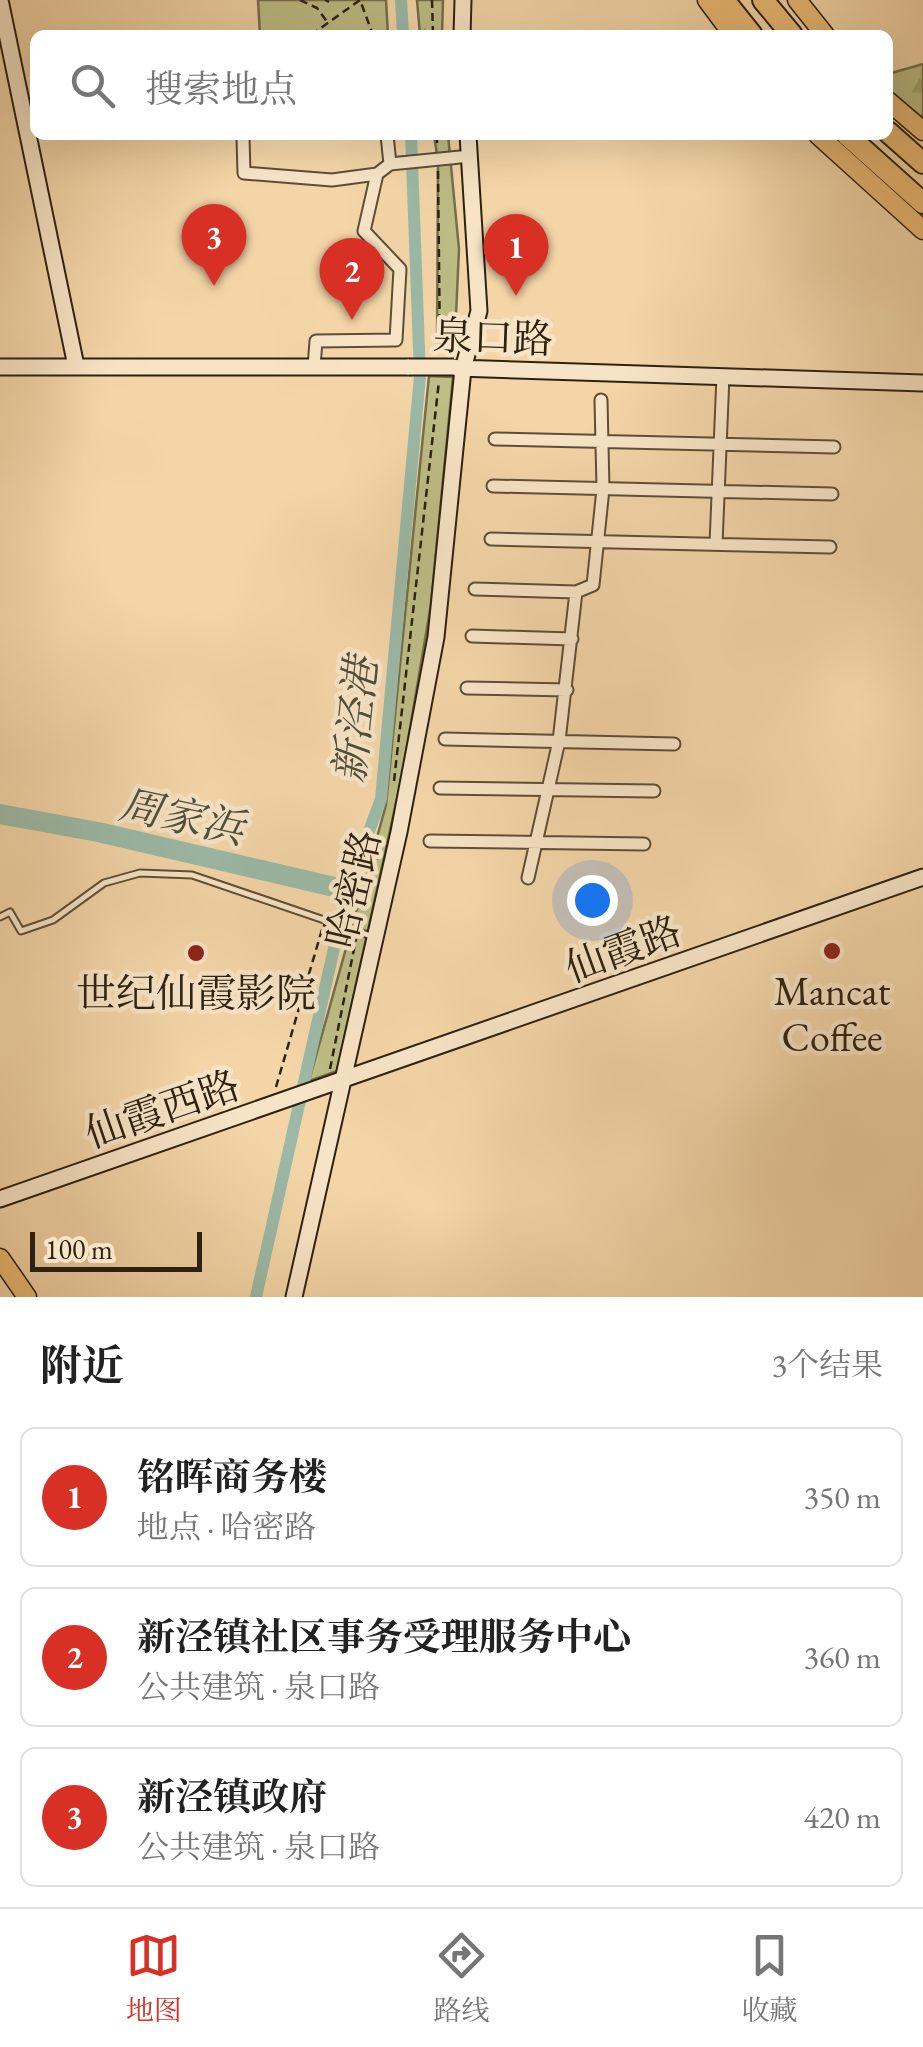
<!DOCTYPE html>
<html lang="zh">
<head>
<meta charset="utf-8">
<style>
	body { margin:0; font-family:"EB Garamond","Noto Serif SC",serif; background:#f2f2f2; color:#222 }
	.scale { position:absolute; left:30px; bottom:25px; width:172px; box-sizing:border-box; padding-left:10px; border:5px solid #2d2110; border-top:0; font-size:28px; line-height:35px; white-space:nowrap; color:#2d2110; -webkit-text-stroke:8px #f7e4c6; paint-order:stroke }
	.you { position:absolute; left:592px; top:900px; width:35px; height:35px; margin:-25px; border:8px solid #fff; border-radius:50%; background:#1a73e8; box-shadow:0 0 0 15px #1a73e833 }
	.badge { display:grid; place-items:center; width:65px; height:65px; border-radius:50%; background:#d93025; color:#fff; font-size:32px; font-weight:700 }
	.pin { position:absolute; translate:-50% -82px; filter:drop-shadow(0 2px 5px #0008) }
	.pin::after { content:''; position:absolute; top:52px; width:35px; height:30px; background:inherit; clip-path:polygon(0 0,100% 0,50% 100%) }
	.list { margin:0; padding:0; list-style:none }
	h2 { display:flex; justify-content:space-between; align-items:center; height:130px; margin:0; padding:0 40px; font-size:42px }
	h2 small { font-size:32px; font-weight:400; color:#767676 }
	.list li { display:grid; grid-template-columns:65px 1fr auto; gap:30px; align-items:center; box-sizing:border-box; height:140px; margin:0 20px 20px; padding:0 20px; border:2px solid #e0e0e0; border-radius:15px }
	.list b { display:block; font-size:38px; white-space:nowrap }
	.list p { margin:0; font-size:32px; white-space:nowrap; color:#767676 }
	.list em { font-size:32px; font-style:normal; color:#767676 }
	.icon { flex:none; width:55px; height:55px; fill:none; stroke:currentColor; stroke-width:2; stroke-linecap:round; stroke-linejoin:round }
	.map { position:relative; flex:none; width:923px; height:1297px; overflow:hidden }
	.search { position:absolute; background:#fff; box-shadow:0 10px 40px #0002; left:30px; right:30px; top:30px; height:110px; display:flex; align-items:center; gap:25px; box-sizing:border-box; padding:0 35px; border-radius:15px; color:#767676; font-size:38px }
	.sheet { height:610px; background:#fff }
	nav { display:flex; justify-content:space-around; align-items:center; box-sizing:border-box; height:140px; border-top:2px solid #e0e0e0; background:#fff; font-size:28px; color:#767676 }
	nav a { display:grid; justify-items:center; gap:5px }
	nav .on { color:#d93025 }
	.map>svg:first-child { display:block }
	.green { fill:#bdbd85; stroke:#756f4a; stroke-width:2.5 }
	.forest { fill:url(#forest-firs); stroke:#756f4a; stroke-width:2.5 }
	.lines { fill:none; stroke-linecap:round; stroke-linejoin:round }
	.canal { stroke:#9bb9a6; stroke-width:12 }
	.river { stroke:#9bb9a6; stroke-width:20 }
	.lane-casing { stroke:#5e4e36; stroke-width:9 }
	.street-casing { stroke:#5e4e36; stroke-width:15 }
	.secondary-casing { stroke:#2d2110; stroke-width:19 }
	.primary-casing { stroke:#2d2110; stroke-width:21 }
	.highway-casing { stroke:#2d2110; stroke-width:24 }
	.path { stroke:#2d2110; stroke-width:2.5; stroke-dasharray:8 5; stroke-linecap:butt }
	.lane { stroke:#f7e4c6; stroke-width:5 }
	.street { stroke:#f7e4c6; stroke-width:11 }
	.secondary { stroke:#f7e4c6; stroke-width:15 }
	.primary { stroke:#eaba74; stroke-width:18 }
	.highway { stroke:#eaba74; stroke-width:20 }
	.secondary-bridge-casing { stroke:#2d2110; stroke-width:19; stroke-linecap:butt }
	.path-bridge { stroke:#2d2110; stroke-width:2.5; stroke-dasharray:8 5; stroke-linecap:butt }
	.secondary-bridge { stroke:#f7e4c6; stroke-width:15 }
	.poi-dot { fill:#8f2418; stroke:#f7e4c6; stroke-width:4 }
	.labels { text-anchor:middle; stroke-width:9; stroke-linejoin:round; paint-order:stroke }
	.street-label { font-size:40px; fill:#2d2110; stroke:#f7e4c6 }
	.poi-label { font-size:40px; fill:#2d2110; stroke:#f7e4c6 }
	.water-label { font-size:42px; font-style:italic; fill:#4e4f3d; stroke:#f7e4c6 }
</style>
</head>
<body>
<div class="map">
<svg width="923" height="1297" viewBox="0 0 923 1297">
	<defs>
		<pattern id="forest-firs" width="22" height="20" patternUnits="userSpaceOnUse" patternTransform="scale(2.5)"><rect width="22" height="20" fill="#bdbd85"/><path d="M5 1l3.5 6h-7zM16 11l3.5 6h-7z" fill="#a3a272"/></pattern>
	</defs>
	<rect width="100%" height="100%" fill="#f3d5a7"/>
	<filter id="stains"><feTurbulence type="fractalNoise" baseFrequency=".002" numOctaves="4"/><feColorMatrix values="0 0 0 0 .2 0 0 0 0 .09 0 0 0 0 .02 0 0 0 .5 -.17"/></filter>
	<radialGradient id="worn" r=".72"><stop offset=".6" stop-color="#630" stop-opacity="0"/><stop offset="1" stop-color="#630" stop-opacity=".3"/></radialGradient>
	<path class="green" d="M258,0H386L388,35H260Z
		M434,135H448L459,249L455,338L447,347L437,346L438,161Z
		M429,376L453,377L431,604L402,776L337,1071L309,1081L386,805Z"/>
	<path class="forest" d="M417,0H443L442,35H420Z
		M923,64V118L888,90V74Z"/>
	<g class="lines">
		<path class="canal" d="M401,0L403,35
			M256,1297L347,890L381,799L420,376L411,135"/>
		<path class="river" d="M0,814L98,832L347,890"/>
		<defs>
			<path id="lane" d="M0,917L10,912L21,931L53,920L104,883L140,873L192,875L374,937"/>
			<path id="street" d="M387,135L390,164
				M243,138L244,173L332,180L377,174L390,164L470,156
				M314,367L316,341L396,340L400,269L364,231L377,174
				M495,439L834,447
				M493,486L832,494
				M491,539L830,547
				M716,544L723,376
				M475,589L576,592
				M472,636L572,639
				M467,688L567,690
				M445,739L674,744
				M440,788L654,791
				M430,841L644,844
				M528,878L559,741L576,592L593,585L603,489L601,400"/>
			<path id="secondary" d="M0,0L76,366
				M462,35L463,0
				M0,367H409
				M457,368L923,383
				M0,1199L923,877
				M294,1297L399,832L436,637L463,369L479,311L468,135"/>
			<path id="primary" d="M707,0L733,35
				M797,0L825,35
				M888,101L923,131
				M818,135L923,230
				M0,1258L27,1297"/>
			<path id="highway" d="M724,0L752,35
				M763,0L792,35
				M888,132L923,163
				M847,135L923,203"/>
		</defs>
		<use href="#lane" class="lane-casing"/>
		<use href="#street" class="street-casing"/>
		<use href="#secondary" class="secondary-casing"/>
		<use href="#primary" class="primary-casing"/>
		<use href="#highway" class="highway-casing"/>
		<path class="path" d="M300,0L317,8L328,23
			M325,0L329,2
			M432,0L433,35
			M311,35L360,0L373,35
			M437,135V148
			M438,171L440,353
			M394,781L439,381
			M360,922L383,838
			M330,1069L356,939
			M276,1087L323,926"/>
		<use href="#lane" class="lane"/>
		<use href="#street" class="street"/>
		<use href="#secondary" class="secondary"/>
		<use href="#primary" class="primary"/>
		<use href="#highway" class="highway"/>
		<defs>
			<path id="secondary-bridge" d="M409,367H454"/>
		</defs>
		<use href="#secondary-bridge" class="secondary-bridge-casing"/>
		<path class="path-bridge" d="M323,925L359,936"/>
		<use href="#secondary-bridge" class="secondary-bridge"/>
	</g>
	<g class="poi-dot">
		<circle cx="832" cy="951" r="10"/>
		<circle cx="196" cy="953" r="10"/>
	</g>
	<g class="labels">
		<g class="street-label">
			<text transform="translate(493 337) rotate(2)" y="14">泉口路</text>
			<text transform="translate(353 889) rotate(-77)" y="14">哈密路</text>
			<text transform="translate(623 949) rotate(-20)" y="14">仙霞路</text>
			<text transform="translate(162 1109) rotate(-19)" y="14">仙霞西路</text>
		</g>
		<g class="poi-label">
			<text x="832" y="1005">Mancat<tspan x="832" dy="46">Coffee</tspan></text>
			<text x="196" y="1007">世纪仙霞影院</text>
		</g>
		<g class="water-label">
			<text transform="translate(355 720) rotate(-84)" y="15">新泾港</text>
			<text transform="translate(182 816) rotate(12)" y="15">周家浜</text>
		</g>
	</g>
	<rect width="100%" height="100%" filter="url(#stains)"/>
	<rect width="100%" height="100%" fill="url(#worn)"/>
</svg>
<div class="scale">100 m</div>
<div class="you"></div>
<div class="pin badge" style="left:516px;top:296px">1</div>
<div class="pin badge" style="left:352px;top:320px">2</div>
<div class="pin badge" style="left:214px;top:286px">3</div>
<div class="search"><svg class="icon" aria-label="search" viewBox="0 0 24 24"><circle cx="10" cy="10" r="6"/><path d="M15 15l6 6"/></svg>搜索地点</div>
</div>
<section class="sheet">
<h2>附近<small>3个结果</small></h2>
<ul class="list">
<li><span class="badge">1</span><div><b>铭晖商务楼</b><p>地点 · 哈密路</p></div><em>350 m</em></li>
<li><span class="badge">2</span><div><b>新泾镇社区事务受理服务中心</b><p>公共建筑 · 泉口路</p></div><em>360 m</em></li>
<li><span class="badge">3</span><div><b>新泾镇政府</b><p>公共建筑 · 泉口路</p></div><em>420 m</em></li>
</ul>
</section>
<nav>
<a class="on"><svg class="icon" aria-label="map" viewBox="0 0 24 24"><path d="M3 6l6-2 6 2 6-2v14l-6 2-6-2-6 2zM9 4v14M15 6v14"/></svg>地图</a>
<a><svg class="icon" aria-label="directions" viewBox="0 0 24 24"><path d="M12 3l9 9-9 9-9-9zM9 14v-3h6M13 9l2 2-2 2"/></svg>路线</a>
<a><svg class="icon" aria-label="saved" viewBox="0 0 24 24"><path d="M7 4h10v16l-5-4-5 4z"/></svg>收藏</a>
</nav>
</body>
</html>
